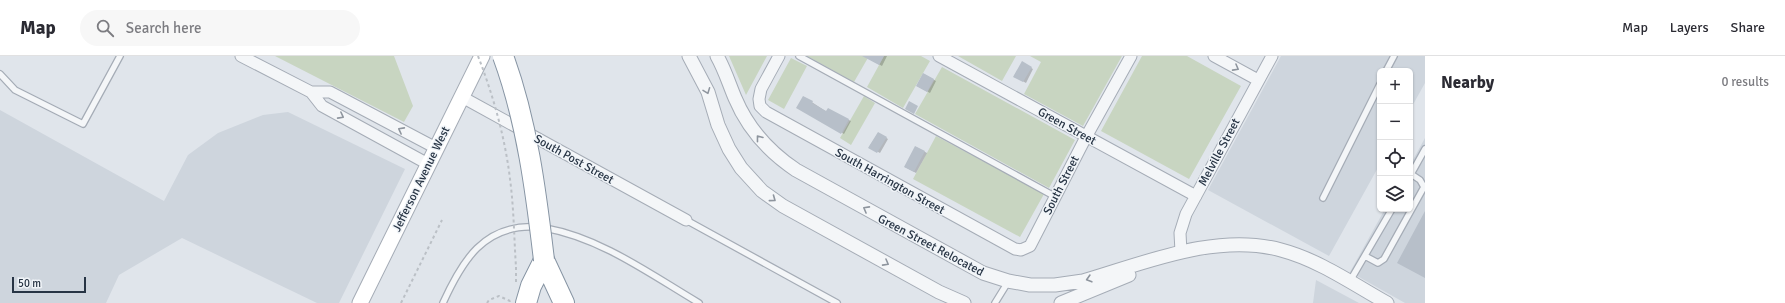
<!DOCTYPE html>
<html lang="en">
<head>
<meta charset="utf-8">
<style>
	body { margin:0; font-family:Signika,sans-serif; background:#f7f7f7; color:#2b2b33 }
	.controls { position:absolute; right:12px; top:12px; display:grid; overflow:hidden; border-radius:6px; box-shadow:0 1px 3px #0004 }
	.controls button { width:36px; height:36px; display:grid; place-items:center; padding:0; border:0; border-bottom:1px solid #e1e1e2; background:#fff; color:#2b2b33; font:20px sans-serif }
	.scale { position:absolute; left:12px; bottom:10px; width:74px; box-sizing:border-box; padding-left:4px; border:2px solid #273444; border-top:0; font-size:11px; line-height:14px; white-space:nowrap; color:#273444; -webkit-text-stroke:3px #f0f4f8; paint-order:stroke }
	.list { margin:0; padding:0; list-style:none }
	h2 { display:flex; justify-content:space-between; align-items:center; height:52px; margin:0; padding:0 16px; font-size:17px }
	h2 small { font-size:13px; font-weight:400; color:#7c7c81 }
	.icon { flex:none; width:22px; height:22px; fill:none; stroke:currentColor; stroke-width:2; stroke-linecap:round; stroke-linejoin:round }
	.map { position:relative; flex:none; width:1425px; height:247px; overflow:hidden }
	header { display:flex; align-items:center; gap:24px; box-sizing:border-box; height:56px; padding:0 20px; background:#fff; border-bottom:1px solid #e1e1e2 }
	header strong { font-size:19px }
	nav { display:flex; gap:22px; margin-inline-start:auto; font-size:14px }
	.search { width:280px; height:36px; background:#f7f7f7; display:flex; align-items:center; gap:10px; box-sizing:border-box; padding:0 14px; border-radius:22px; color:#7c7c81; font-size:15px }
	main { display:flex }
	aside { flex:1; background:#fff }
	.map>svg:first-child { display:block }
	.built { fill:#ced5dd }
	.green { fill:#c8d5c1 }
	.shadow { fill:#0003 }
	.building { fill:#b7bfc9 }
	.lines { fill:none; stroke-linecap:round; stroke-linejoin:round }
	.service-casing { stroke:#a5acb6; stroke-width:8 }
	.minor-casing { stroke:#a5acb6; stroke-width:13 }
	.tertiary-casing { stroke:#a5acb6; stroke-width:15 }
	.secondary-casing { stroke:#a5acb6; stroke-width:17 }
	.motorway-casing { stroke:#8694a3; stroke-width:22 }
	.path { stroke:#bbc0c6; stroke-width:2; stroke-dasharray:3 3; stroke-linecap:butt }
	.service { stroke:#f4f6f8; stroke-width:5.5 }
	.minor { stroke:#f4f6f8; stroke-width:11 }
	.tertiary { stroke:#f4f6f8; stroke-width:13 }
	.secondary { stroke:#fff; stroke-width:15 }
	.motorway { stroke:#fff; stroke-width:20 }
	.motorway-bridge-casing { stroke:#8694a3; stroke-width:22; stroke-linecap:butt }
	.path-bridge { stroke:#bbc0c6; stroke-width:2; stroke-dasharray:3 3; stroke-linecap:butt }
	.motorway-bridge { stroke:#fff; stroke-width:20 }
	.oneway { stroke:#8e959e }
	.labels { text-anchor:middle; stroke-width:3; stroke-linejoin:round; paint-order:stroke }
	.street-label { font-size:12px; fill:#273444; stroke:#f0f4f8 }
</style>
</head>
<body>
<header>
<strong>Map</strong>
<div class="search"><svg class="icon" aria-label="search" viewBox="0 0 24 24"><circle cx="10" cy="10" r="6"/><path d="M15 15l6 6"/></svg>Search here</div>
<nav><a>Map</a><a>Layers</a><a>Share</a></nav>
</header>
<main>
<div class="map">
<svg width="1425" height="247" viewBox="0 0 1425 247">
	<rect width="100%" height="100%" fill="#e0e5eb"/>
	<path class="built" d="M1281,0H1425V27L1410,54V15H1380V108L1329,200L1208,134Z
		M0,54L164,145L188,99L218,77L263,59L288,56L405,113L339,247H317L182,182L119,219L106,247H0Z
		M1425,82V247H1405L1350,216L1385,153H1410V109Z
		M1316,224L1359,247H1313Z"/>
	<path class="green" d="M275,0H394L413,50L404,66Z
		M729,0H767L746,39Z
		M807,0H869L854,26Z
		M884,0H921L930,5L903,52L867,31Z
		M958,0H1016L1002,25Z
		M1030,0H1122L1083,70L1024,38L1041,6Z
		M1142,0H1187L1241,30L1189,123L1101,75Z
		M791,2L807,10L784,53L768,44Z
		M942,11L1075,84L1049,132L915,58Z
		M864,40L875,47L851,89L840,82Z
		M936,80L1044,138L1020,181L913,123Z"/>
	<path class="shadow" d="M873,0H887L882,10L871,4Z
		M1022,7L1033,13L1026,27L1014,20Z
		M924,18L936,25L930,37L917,30Z
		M804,41L827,56L828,54L851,65L844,78L798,52Z
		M878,77L888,83L880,97L869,91Z
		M916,91L927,97L916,117L905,111Z"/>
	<path class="building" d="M862,0H884L879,9Z
		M1022,5L1032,11L1023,26L1013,21Z
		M923,17L934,23L927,36L916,30Z
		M803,40L813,45L812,47L826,55L828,52L849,63L841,78L796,52Z
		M909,45L918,50L914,58L905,53Z
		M878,76L887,81L877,97L868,92Z
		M915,90L925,95L914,116L904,111Z
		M1425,155V222L1397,207Z"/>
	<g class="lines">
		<defs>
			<path id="service" d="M799,0L1054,140
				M1386,15L1394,0
				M0,18L15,34L83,68L120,0
				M1410,120L1425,93
				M1323,142L1380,28
				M686,164L837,247
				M545,172C601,182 650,218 699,247
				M1365,200L1378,207L1384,203L1424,131L1420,124L1411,118
				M1350,225L1392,153
				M443,247C462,205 484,168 536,171
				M995,247L1008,226"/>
			<path id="minor" d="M241,0L311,36L322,50L428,108
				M779,0L761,33L759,43L760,50L766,56L1015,193L1021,194L1030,190L1086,81L1131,0
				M939,0L1196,140
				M1214,0L1258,24
				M311,36H330L436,92
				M462,41L686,164
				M1181,196L1180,177L1186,158L1272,0"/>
			<path id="tertiary" d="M689,0L708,36L718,69L729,93L741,112L762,135L783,150L939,236L964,247
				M717,0C725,14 729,28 735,42C748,73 769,96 796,114L983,217L1008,225L1030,229H1055L1083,225C1145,207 1217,176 1281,194C1319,204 1353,228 1387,247
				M1061,247L1129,219"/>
			<path id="secondary" d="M360,247L482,0"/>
			<path id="motorway" d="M544,204L564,247
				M526,247L531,230L544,204"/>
		</defs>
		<use href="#service" class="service-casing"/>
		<use href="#minor" class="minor-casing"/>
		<use href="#tertiary" class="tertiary-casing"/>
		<use href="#secondary" class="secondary-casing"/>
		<use href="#motorway" class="motorway-casing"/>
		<path class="path" d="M516,211V226
			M401,247L442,164
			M487,247L489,244L499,240L510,245L513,244"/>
		<use href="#service" class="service"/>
		<use href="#minor" class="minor"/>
		<use href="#tertiary" class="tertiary"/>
		<use href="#secondary" class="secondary"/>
		<use href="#motorway" class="motorway"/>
		<defs>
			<path id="motorway-bridge" d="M503,0C527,65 536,136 544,204"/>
		</defs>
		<use href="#motorway-bridge" class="motorway-bridge-casing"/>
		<path class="path-bridge" d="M478,0C493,39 505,81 510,123C514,153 514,182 516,211"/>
		<use href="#motorway-bridge" class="motorway-bridge"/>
	</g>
	<defs><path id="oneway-chevron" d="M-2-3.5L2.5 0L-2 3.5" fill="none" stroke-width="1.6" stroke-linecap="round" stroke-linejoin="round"/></defs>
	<g class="oneway">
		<use href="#oneway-chevron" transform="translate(1236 12) rotate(29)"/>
		<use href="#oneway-chevron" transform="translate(707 35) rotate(69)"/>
		<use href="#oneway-chevron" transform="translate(341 60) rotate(28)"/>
		<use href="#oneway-chevron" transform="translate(401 74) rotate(-152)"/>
		<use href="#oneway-chevron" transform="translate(759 82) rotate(-128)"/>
		<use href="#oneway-chevron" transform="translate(773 143) rotate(36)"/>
		<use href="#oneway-chevron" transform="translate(866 153) rotate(-151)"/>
		<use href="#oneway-chevron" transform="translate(886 207) rotate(29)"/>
		<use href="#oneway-chevron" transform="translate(1089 223) rotate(164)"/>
	</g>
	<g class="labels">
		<g class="street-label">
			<text transform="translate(1067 70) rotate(29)" y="4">Green Street</text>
			<text transform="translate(1219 96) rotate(-62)" y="4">Melville Street</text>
			<text transform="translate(574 103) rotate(29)" y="4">South Post Street</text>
			<text transform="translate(421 123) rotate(-64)" y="4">Jefferson Avenue West</text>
			<text transform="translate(890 125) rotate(29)" y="4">South Harrington Street</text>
			<text transform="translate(1061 129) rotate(-63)" y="4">South Street</text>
			<text transform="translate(931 189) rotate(28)" y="4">Green Street Relocated</text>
		</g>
	</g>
</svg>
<div class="controls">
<button>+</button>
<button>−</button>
<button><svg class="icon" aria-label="locate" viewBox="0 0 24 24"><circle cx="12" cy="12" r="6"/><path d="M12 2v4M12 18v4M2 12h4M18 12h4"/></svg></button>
<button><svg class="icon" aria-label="layers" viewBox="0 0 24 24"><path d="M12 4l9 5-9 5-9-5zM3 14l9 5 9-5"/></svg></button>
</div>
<div class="scale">50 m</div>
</div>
<aside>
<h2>Nearby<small>0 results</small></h2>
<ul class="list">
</ul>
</aside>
</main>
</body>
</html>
